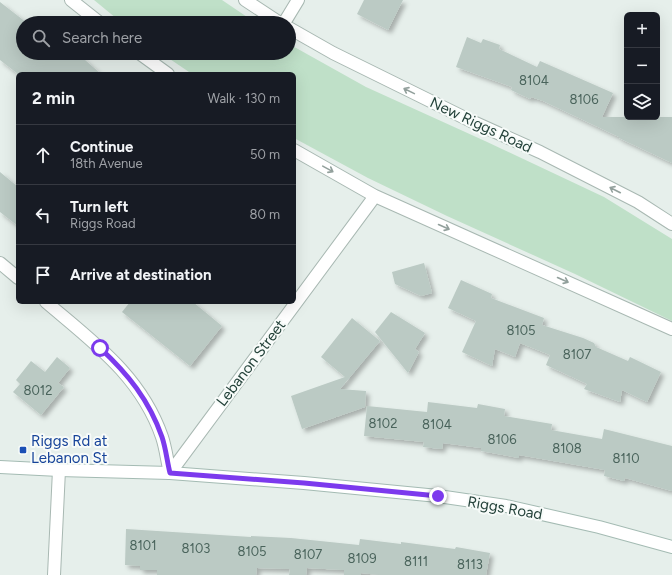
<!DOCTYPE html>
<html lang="en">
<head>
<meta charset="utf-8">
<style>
	body { margin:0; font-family:Figtree,sans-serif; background:#20242c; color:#f1f3f6 }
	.controls { position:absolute; right:12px; top:12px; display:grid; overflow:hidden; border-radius:6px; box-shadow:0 4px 16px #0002 }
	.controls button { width:36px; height:36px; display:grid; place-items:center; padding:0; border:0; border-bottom:1px solid #363941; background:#171b24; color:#f1f3f6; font:20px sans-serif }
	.stop { position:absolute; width:12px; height:12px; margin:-9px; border:3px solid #7c3aed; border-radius:50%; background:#fff }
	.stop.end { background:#7c3aed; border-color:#fff; box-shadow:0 1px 4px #0008 }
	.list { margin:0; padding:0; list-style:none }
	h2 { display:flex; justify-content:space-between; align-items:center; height:52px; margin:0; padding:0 16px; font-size:17px }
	h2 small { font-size:13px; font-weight:400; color:#9ea1a6 }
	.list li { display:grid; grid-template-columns:26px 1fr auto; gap:12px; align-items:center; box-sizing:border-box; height:60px; padding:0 16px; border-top:1px solid #363941 }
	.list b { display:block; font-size:15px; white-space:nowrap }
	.list p { margin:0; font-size:13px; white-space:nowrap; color:#9ea1a6 }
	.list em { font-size:13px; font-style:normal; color:#9ea1a6 }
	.icon { flex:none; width:22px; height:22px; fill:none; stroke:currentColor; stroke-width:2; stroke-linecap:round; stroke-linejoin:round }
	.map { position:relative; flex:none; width:672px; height:575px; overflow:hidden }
	.search { position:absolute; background:#171b24; box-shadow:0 4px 16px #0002; left:16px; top:16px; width:280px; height:44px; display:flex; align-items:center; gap:10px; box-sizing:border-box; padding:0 14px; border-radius:22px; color:#9ea1a6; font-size:15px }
	.panel { position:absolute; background:#171b24; box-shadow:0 4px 16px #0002; left:16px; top:72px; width:280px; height:232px; border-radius:6px }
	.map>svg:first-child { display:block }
	.green { fill:#bfe0c8 }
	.building { fill:#bbcac4; filter:url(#shadow) }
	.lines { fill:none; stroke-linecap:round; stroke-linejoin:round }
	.street-casing { stroke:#a8b8b2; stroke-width:14 }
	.secondary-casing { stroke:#a4bbb3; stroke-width:14 }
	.street { stroke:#fff; stroke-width:12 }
	.secondary { stroke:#fff; stroke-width:12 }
	.oneway { stroke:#92a09c }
	.route { stroke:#7c3aed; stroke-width:5 }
	.transit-dot { fill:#1a4fb4; stroke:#f7fbf9; stroke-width:1.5 }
	.labels { text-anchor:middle; stroke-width:4; stroke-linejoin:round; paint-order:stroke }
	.number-label { font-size:13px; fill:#4a645c }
	.street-label { font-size:15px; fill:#24423a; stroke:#f7fbf9 }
	.transit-label { font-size:15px; fill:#164399; stroke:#f7fbf9; text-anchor:start }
</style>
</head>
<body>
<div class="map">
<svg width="672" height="575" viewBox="0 0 672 575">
	<defs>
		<filter id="shadow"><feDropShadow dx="3.5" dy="3.5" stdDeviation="2" flood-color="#0004"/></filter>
	</defs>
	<rect width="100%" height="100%" fill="#e6efeb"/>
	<path class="green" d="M94,0H222L256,23H122Z
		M289,44L366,87L485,141L604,197L672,239V321L575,274L447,216L368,178L294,138V74H192L161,53H289Z"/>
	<path class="building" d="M364,0H403L388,30L357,14Z
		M0,2L27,23H23V53H77L101,74H18L0,60Z
		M467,37L481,43L483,39L500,45L499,49L537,67L540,61L613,93L602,117H672V163L619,138V137L543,101L531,97L530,99L511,90L512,87L456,67Z
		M0,172L18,187V226L0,212Z
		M424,263L432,293L421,296L395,284L392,272Z
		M461,280L492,294L491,298L544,318L542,325L583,338L594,343L596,347L628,361L630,357L661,372L647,402L622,390L620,402L584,389L587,384L546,365L550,355L520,343L515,357L495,349L492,366L462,352L476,321L448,308Z
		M130,302H193L222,326L190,366L122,312Z
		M391,312L425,333L415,349L419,352L408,373L375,332Z
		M352,318L380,341L340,389L366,391L365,407L302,429L291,396L345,377L321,357Z
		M57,357L70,368L58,383L64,387L41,415L13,392L20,384L16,380L31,361L45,372Z
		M428,402L477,408L478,404L505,409L504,416L552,424L551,430L602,439L604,429L672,446V491L625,478L624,481L604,476L605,470L519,455V458L481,451V448L443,443L442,449L423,447L424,442L364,436L367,406L427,412Z
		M126,529L251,537V536L291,538L359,545L360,539L401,544V542L455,549L456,547L490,553L486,575H379L361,573V575H344V570L307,568L306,575H289L290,569L257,568L256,575H157V570H140V566L125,565Z"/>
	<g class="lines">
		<defs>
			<path id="street" d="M71,0L100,23
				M245,0L280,23
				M284,23L298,0
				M289,28L333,53L471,121L540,152L638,202L672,224
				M139,53L168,74
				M294,150L375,196L672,329
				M0,263L18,278
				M46,302C93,342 141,376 162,437C166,449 167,461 170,473
				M170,473L375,196
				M54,575L59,470"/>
			<path id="secondary" d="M0,467L59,470L170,473L304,483L438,496L506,506L599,527L672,547"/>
		</defs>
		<use href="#street" class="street-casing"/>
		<use href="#secondary" class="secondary-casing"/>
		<use href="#street" class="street"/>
		<use href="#secondary" class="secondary"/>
	</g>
	<defs><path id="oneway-shaft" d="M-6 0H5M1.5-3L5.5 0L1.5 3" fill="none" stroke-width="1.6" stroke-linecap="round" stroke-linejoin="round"/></defs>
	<g class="oneway">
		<use href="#oneway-shaft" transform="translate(409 91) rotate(-154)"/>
		<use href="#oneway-shaft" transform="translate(328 169) rotate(29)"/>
		<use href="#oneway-shaft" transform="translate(615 190) rotate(-153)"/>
		<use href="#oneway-shaft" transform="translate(444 227) rotate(24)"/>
		<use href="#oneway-shaft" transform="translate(563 280) rotate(24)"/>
	</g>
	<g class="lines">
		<path class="route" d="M100,348C128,374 149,400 162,437C166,449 167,461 170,473L304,483L438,496"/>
	</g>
	<rect class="transit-dot" x="19" y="446" width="8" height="8" rx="2"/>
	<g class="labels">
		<g class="number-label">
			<text x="534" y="85">8104</text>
			<text x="584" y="104">8106</text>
			<text x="521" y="335">8105</text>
			<text x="577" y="359">8107</text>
			<text x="38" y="395">8012</text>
			<text x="383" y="428">8102</text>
			<text x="437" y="429">8104</text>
			<text x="502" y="444">8106</text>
			<text x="567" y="453">8108</text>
			<text x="626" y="463">8110</text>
			<text x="143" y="550">8101</text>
			<text x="196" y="553">8103</text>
			<text x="252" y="556">8105</text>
			<text x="308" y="559">8107</text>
			<text x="362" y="563">8109</text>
			<text x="416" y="566">8111</text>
			<text x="470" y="569">8113</text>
		</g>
		<g class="street-label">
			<text transform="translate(481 125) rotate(25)" y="5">New Riggs Road</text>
			<text transform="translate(251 363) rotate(-53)" y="5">Lebanon Street</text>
			<text transform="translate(505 508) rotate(10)" y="5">Riggs Road</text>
		</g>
		<g class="transit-label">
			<text x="31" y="446">Riggs Rd at<tspan x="31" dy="17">Lebanon St</tspan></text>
		</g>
	</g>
</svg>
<div class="controls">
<button>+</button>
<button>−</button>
<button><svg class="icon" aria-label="layers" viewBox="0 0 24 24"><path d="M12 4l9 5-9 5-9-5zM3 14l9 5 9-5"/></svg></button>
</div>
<div class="stop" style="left:100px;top:348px"></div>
<div class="stop end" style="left:438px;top:496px"></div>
<div class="search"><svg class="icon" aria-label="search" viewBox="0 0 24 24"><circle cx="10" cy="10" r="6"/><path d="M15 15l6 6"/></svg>Search here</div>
<section class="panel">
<h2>2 min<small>Walk · 130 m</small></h2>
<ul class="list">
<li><svg class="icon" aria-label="ahead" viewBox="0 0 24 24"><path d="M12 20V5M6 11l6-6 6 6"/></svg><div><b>Continue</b><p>18th Avenue</p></div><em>50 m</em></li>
<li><svg class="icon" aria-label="left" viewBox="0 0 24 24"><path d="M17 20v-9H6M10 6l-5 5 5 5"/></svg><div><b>Turn left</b><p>Riggs Road</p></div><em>80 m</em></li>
<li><svg class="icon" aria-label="arrive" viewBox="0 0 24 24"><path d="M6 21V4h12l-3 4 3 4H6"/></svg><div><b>Arrive at destination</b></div></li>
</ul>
</section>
</div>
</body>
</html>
